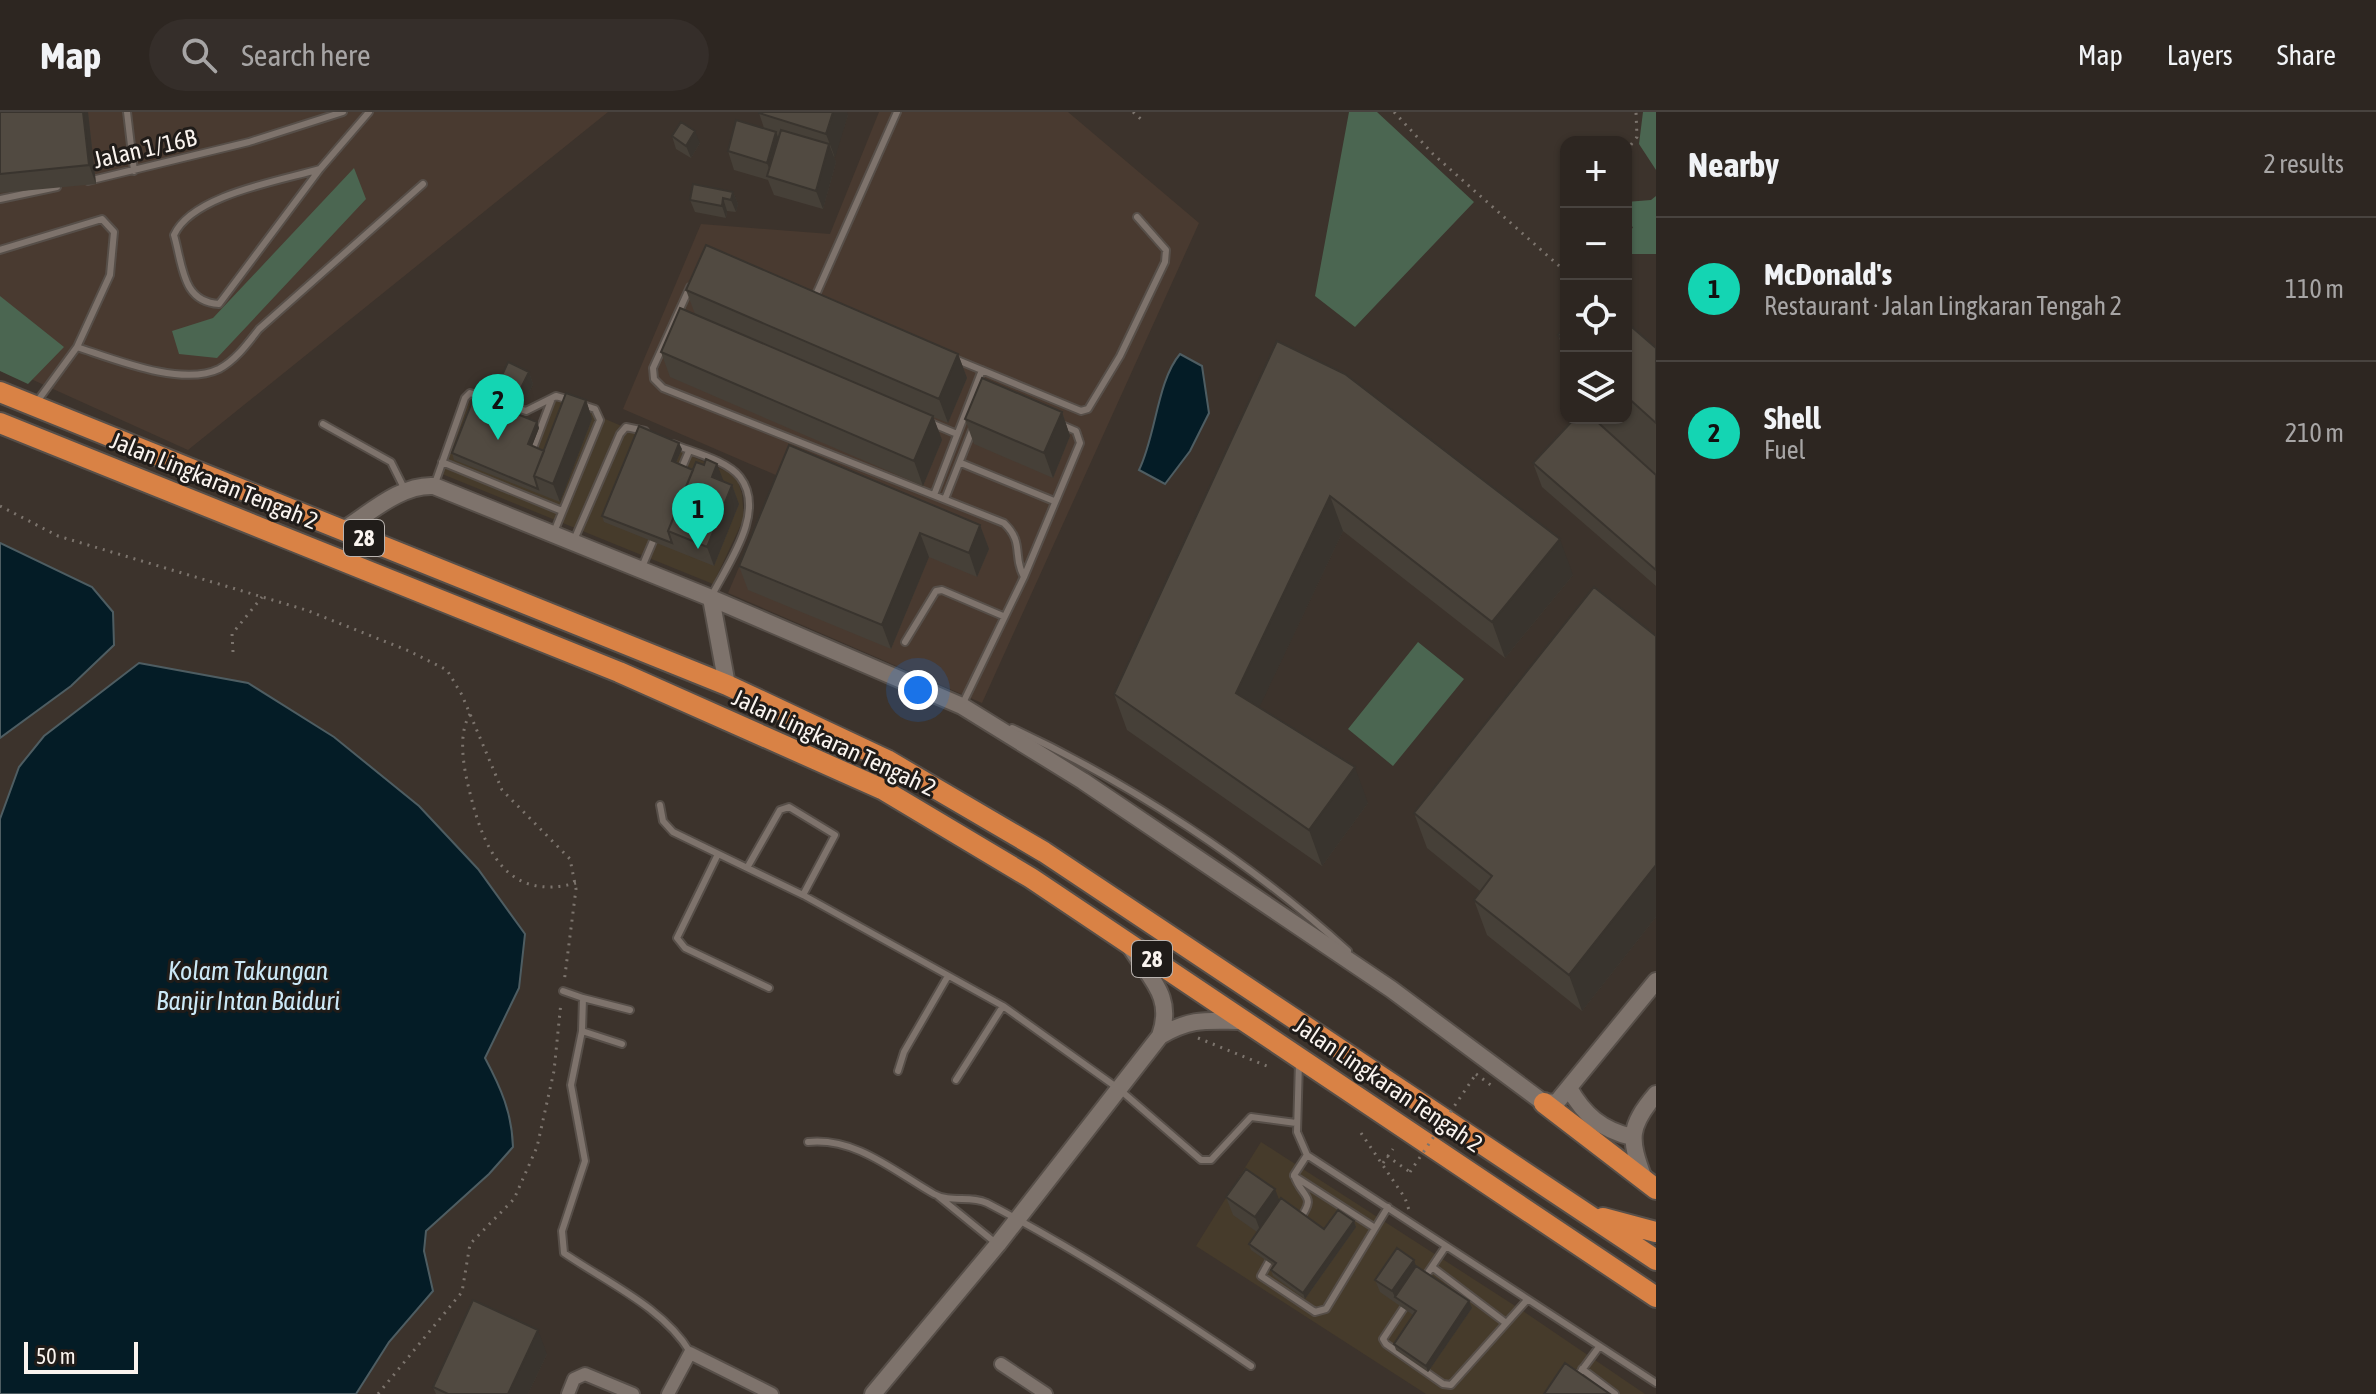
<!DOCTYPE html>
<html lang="en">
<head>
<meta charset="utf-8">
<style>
	body { margin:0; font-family:"Asap Condensed",sans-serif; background:#352e2a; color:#f1f3f6 }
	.controls { position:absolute; right:24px; top:24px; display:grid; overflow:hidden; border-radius:16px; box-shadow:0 2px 6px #0004 }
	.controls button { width:72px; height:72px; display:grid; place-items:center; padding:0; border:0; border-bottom:2px solid #48433f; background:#2d2621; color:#f1f3f6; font:40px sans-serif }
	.scale { position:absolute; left:24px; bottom:20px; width:114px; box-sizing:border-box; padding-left:8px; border:4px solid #faf4ef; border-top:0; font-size:22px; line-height:28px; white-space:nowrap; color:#faf4ef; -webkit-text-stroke:6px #201c19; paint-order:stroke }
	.you { position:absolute; left:918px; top:578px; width:28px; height:28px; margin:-20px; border:6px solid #fff; border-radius:50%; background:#1a73e8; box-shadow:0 0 0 12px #1a73e833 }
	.badge { display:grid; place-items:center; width:52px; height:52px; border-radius:50%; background:#14d5b3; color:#111; font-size:26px; font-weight:700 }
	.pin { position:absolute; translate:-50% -66px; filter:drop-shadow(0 2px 4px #0008) }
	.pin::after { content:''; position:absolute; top:42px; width:28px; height:24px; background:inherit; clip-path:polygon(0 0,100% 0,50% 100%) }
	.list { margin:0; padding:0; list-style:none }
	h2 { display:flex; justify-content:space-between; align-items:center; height:104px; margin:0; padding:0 32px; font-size:34px }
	h2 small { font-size:26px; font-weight:400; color:#a7a5a5 }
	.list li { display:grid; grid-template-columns:52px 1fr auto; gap:24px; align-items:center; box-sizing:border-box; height:144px; padding:0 32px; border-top:2px solid #48433f }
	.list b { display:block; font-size:30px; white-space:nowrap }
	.list p { margin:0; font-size:26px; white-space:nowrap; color:#a7a5a5 }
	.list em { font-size:26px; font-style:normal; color:#a7a5a5 }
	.icon { flex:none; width:44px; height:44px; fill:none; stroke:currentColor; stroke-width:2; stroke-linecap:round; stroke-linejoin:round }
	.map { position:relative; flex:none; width:1656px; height:1282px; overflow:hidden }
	header { display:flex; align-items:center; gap:48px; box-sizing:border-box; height:112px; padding:0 40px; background:#2d2621; border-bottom:2px solid #48433f }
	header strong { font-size:38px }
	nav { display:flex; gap:44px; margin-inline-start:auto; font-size:28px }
	.search { width:560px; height:72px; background:#352e2a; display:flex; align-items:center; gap:20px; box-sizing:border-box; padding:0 28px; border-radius:44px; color:#a7a5a5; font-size:30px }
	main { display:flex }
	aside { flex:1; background:#2d2621 }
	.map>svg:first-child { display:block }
	.commercial { fill:#463b2b }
	.built { fill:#493a30 }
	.green { fill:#4b6651 }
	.water { fill:#041c26; stroke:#4e5d62; stroke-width:2 }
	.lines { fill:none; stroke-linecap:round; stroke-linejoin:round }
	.service-casing { stroke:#574f49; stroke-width:10 }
	.minor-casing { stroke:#574f49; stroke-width:16 }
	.tertiary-casing { stroke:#574f49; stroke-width:20 }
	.trunk-casing { stroke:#574f49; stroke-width:24 }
	.path { stroke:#7c746d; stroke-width:3; stroke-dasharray:2 6; stroke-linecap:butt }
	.service { stroke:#7e736c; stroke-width:6 }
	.minor { stroke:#7e736c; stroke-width:12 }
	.tertiary { stroke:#7e736c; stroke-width:16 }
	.trunk { stroke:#d98245; stroke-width:20 }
	.path-bridge { stroke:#7c746d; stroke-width:3; stroke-dasharray:2 6; stroke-linecap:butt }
	.wall { fill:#464038 }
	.shaded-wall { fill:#39342e }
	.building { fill:#514a41; stroke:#39342e; stroke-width:2 }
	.labels { text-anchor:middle; stroke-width:6; stroke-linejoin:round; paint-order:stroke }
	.shield { fill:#201c19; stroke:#b9b3af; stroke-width:2 }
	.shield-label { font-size:22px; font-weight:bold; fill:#faf4ef }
	.street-label { font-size:24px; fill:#faf4ef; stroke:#201c19 }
	.water-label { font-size:26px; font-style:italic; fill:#cbe8f6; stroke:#201c19 }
</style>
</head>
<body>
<header>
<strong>Map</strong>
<div class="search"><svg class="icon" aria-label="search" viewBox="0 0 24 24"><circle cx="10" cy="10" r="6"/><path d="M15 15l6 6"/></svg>Search here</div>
<nav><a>Map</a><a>Layers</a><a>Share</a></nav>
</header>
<main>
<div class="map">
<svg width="1656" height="1282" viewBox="0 0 1656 1282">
	<rect width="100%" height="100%" fill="#3c332c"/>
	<path class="commercial" d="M471,285L545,315L555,289L559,287L728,360L737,367L742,382L744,406L713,472L442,362Z
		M1261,1030L1523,1199L1645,1282H1426L1196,1134Z"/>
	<path class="built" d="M0,0H608L188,338L0,253Z
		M879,0H1068L1199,111L982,591L728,481L778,364L623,297L701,112L830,122Z"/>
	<path class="green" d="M1349,0H1377L1474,90L1355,215L1315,184Z
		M1643,0H1656V58L1639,32Z
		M354,56L366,87L217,246L179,242L172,219L213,206Z
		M1656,84V142H1632L1626,138V127L1633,115L1626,112V90L1651,88Z
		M0,184L64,235L28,272L0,259Z
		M1418,530L1464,567L1393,654L1348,617Z"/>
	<path class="water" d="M1180,242L1202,254L1209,301L1190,339L1165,372L1139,358C1156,324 1157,269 1180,242Z
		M0,431L92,475L113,500L114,533L71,574L0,626Z
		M139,551L248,571L334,625L419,694L478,757L525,822L519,876L485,946C501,976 512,1001 513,1035L489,1062L426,1119L424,1139L433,1179L389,1230L356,1282H0V707L19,655L44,624Z"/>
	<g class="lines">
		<defs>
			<path id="service" d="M127,0L134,59
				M320,57C279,69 192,83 174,123C183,154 182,190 219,192L320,57L369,0
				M88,69L249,30L343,0
				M0,87L57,75
				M0,138L102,107L114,120L110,163L77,235L36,291
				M690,175L653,256L654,267L663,276L1004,411C1025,431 1012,444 1024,465
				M814,187L897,0
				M77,235C114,247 182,275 219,257C236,248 248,231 259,217L423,72
				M955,247L1081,299L1088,297L1120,244L1165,150L1166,138L1137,105
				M931,311L957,322
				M323,312L391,350L405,378
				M673,332C692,340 727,348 740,365C767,400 727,453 711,485
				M532,339L552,286
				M442,350L562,399
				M961,351L1054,389
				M681,358L689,339
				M434,374L465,286L470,281L526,299L556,284L570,288
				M934,383L982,258
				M945,387L973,316
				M554,420L600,308L595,297L580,292
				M574,428L620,322L626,315L645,319
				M642,455L653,429
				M905,530L936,479L942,478L1003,504
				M962,593L1024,465L1080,331L1076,319L1062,313
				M1012,616C1129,670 1253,752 1348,839
				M660,693L663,709L673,720L803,783L1003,894L1119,977L1201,1048H1211L1251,1005L1296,1011
				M718,742L677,826L685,836L769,876
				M747,756L780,698L789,695L835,723L803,783
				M563,879L583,886L582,919L571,973L585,1049L562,1119L564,1141C606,1170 664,1196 690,1240
				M583,886L630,898
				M582,919L622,932
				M1299,950L1297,1020L1307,1043L1656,1271
				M898,959L904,940L948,864
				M956,968L1003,894
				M808,1030C856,1025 895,1060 934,1082C950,1091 971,1083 987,1091C1079,1139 1166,1196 1251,1254
				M1294,1064L1375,1116
				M938,1084L997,1132
				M1299,1108C1318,1082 1302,1087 1294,1063L1307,1043
				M1271,1146L1261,1164L1315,1200L1326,1197L1388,1095
				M1432,1155L1506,1211
				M1425,1165L1446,1134
				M1407,1191L1383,1227L1386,1232L1443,1272L1451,1273L1527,1188
				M1582,1257L1615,1282
				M1576,1266L1599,1235"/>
			<path id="minor" d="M1001,1252L1046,1282
				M568,1282L574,1267L585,1262L633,1282
				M668,1282L690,1241L772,1282"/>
			<path id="tertiary" d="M343,418C370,401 401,372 434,374L711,486L727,573
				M711,486L962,594L1083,669L1391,877L1544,991L1557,990L1656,869
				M1160,924C1193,905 1208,909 1244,909
				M1569,976C1584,1003 1602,1018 1632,1025
				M1644,1067C1629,1027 1628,1015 1656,982
				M873,1282L998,1132L1160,924C1174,885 1151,868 1131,836"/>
			<path id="trunk" d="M0,280L727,573L887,648L1044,740L1656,1148
				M0,311L619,560L882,677L1031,766L1656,1185
				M1544,991L1656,1077
				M1603,1106L1656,1120"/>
		</defs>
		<use href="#service" class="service-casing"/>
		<use href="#minor" class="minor-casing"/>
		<use href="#tertiary" class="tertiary-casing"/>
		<use href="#trunk" class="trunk-casing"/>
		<path class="path" d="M1133,0L1143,9
			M1394,0L1433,42L1566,160
			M1626,39L1637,25L1636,0
			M0,394L58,424L306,498L409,539L447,558L462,583L502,678L570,747L576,777L564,871
			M233,540L232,522L262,485
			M470,602C457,623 464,658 470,681C484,738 507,790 576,771
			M1198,926L1272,956
			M1476,962L1492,974
			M1361,1021L1405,1086L1409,1098
			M1387,1044L1410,1060
			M1383,1051L1393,1037
			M378,1282L462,1180L470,1132L514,1087L537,1035L554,959L561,890"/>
		<use href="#service" class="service"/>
		<use href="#minor" class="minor"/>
		<use href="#tertiary" class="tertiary"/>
		<use href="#trunk" class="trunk"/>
		<path class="path-bridge" d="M1410,1060L1476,962"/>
	</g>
	<path class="wall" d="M0,0H88L96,72L0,81Z
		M759,1L848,3L834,46L836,50L823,97L774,83L768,68L734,58L728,39L764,16Z
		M672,24L700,31L691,46L676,37Z
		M733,80L738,92L736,100L727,99L726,106L695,100L690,88Z
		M686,178L958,242L967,266L948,311L933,305L942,328L923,374L670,265L661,240L695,202Z
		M1626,210L1656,236V474L1542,375L1533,351L1575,306H1626Z
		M1566,213V245L1558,223Z
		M1277,229L1573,463L1505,546L1343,419L1259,595L1368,691L1322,754L1127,618L1114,582Z
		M529,260L533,272L524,292L503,282L499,270Z
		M586,288L592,307L560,390L454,348L452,341L537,310L539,316L532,334L544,339Z
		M1062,300L1070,324L1053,366L974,332L965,307Z
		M789,333L980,413L989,437L977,465L929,445L891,537L748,478L739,454Z
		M682,337L676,351L693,358L732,373L739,392L714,454L604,410L602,404Z
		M1656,524V805L1582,899L1487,823L1474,788L1480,779L1427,736L1414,701Z
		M1226,1085L1279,1089L1324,1117L1354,1109L1356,1115L1305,1187L1273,1164L1271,1158L1274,1154L1251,1138L1249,1132L1257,1120L1233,1103Z
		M1416,1154L1472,1196L1428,1260L1396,1238L1394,1232L1413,1203L1380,1180L1375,1168Z
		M547,1242L528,1282H436L433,1275Z"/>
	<path class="shaded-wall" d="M83,0H88L96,72L89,53Z
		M833,0H847L848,3L835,46L826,22Z
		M695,19L700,31L691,46L686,34Z
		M776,20L783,38L773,66L767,51Z
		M829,32L836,50L823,97L816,79Z
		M733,80L738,92L736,100L731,88Z
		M723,86L727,99L726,106L722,94Z
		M958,242L967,266L948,311L939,287Z
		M529,260L533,272L524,292L519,280Z
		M586,288L592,307L560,390L553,372Z
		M1062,300L1070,324L1053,366L1044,341Z
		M933,304L942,328L923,374L914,349Z
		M537,310L539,316L530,339L528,332Z
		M679,331L682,337L674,355L672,349Z
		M717,352L724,370L712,365Z
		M732,373L739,392L714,454L707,435Z
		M1330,384L1343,419L1249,617L1236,581Z
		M980,413L989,437L977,465L969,441Z
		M920,421L929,445L891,537L882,513Z
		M1560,427L1573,463L1505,546L1492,510Z
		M1355,655L1368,691L1322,754L1309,718Z
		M1656,753V805L1582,899L1569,863Z
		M1275,1077L1282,1095L1262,1123L1255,1105Z
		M1354,1109L1356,1115L1305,1187L1303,1181Z
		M1414,1148L1418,1160L1395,1185L1392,1179Z
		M1469,1189L1472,1196L1428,1260L1426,1254Z
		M538,1218L547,1242L528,1282H508Z"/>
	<path class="building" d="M0,0H83L89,53L0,62Z
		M759,0H833L826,22L759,1Z
		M736,8L776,20L767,51L728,39Z
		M681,10L695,19L686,34L672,24Z
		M781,18L829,32L816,79L767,64Z
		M693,72L733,80L731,88L723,86L722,94L690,88Z
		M706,133L958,242L939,287L686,178Z
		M680,196L933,304L914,349L661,240Z
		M1626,210L1656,236V311L1626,284Z
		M1566,213V230L1558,223Z
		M1277,229L1345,262L1560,427L1492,510L1330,384L1236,581L1355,655L1309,718L1114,582Z
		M508,250L529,260L519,280L499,270Z
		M982,266L1062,300L1044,341L965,307Z
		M566,281L586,288L553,372L534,364Z
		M474,285L537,310L528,332L544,339L534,364L538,377L452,341Z
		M1575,306H1593L1656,363V458L1533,351Z
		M639,314L679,331L672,349L693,358L668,419L672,431L602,404Z
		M789,333L980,413L969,441L920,421L882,513L739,454Z
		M706,347L717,352L712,365L732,373L707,435L668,419L696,350L704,353Z
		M1594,475L1656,524V753L1569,863L1474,788L1492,764L1414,701Z
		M1246,1057L1275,1077L1255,1105L1226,1085Z
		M1281,1086L1324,1117L1338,1098L1354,1109L1303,1181L1271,1158L1276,1151L1249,1132Z
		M1397,1136L1414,1148L1392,1179L1375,1168Z
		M1416,1154L1469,1189L1426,1254L1394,1232L1416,1199L1395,1185Z
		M473,1188L538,1218L508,1282H448L433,1275Z
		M1565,1251L1610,1282H1544Z"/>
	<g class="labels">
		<g class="shield">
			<rect x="344" y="408" width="40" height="36" rx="6"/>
			<rect x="1132" y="829" width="40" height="36" rx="6"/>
		</g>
		<g class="shield-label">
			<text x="364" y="434">28</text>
			<text x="1152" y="855">28</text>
		</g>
		<g class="street-label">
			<text transform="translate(145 37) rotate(-13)" y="8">Jalan 1/16B</text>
			<text transform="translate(214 369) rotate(22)" y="8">Jalan Lingkaran Tengah 2</text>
			<text transform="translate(834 631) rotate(25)" y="8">Jalan Lingkaran Tengah 2</text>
			<text transform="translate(1388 973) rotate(34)" y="8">Jalan Lingkaran Tengah 2</text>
		</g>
		<g class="water-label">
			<text x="248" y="868">Kolam Takungan<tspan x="248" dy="30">Banjir Intan Baiduri</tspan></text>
		</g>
	</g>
</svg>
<div class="controls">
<button>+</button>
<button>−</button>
<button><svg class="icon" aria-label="locate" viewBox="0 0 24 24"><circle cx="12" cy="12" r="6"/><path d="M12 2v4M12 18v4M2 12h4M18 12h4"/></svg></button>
<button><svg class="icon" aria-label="layers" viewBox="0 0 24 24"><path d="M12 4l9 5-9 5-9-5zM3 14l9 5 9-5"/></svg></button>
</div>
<div class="scale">50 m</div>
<div class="you"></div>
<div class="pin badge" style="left:698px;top:437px">1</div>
<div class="pin badge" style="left:498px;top:328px">2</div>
</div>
<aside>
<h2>Nearby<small>2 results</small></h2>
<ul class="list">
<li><span class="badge">1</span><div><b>McDonald's</b><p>Restaurant · Jalan Lingkaran Tengah 2</p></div><em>110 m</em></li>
<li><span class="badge">2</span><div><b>Shell</b><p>Fuel</p></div><em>210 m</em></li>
</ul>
</aside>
</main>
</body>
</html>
